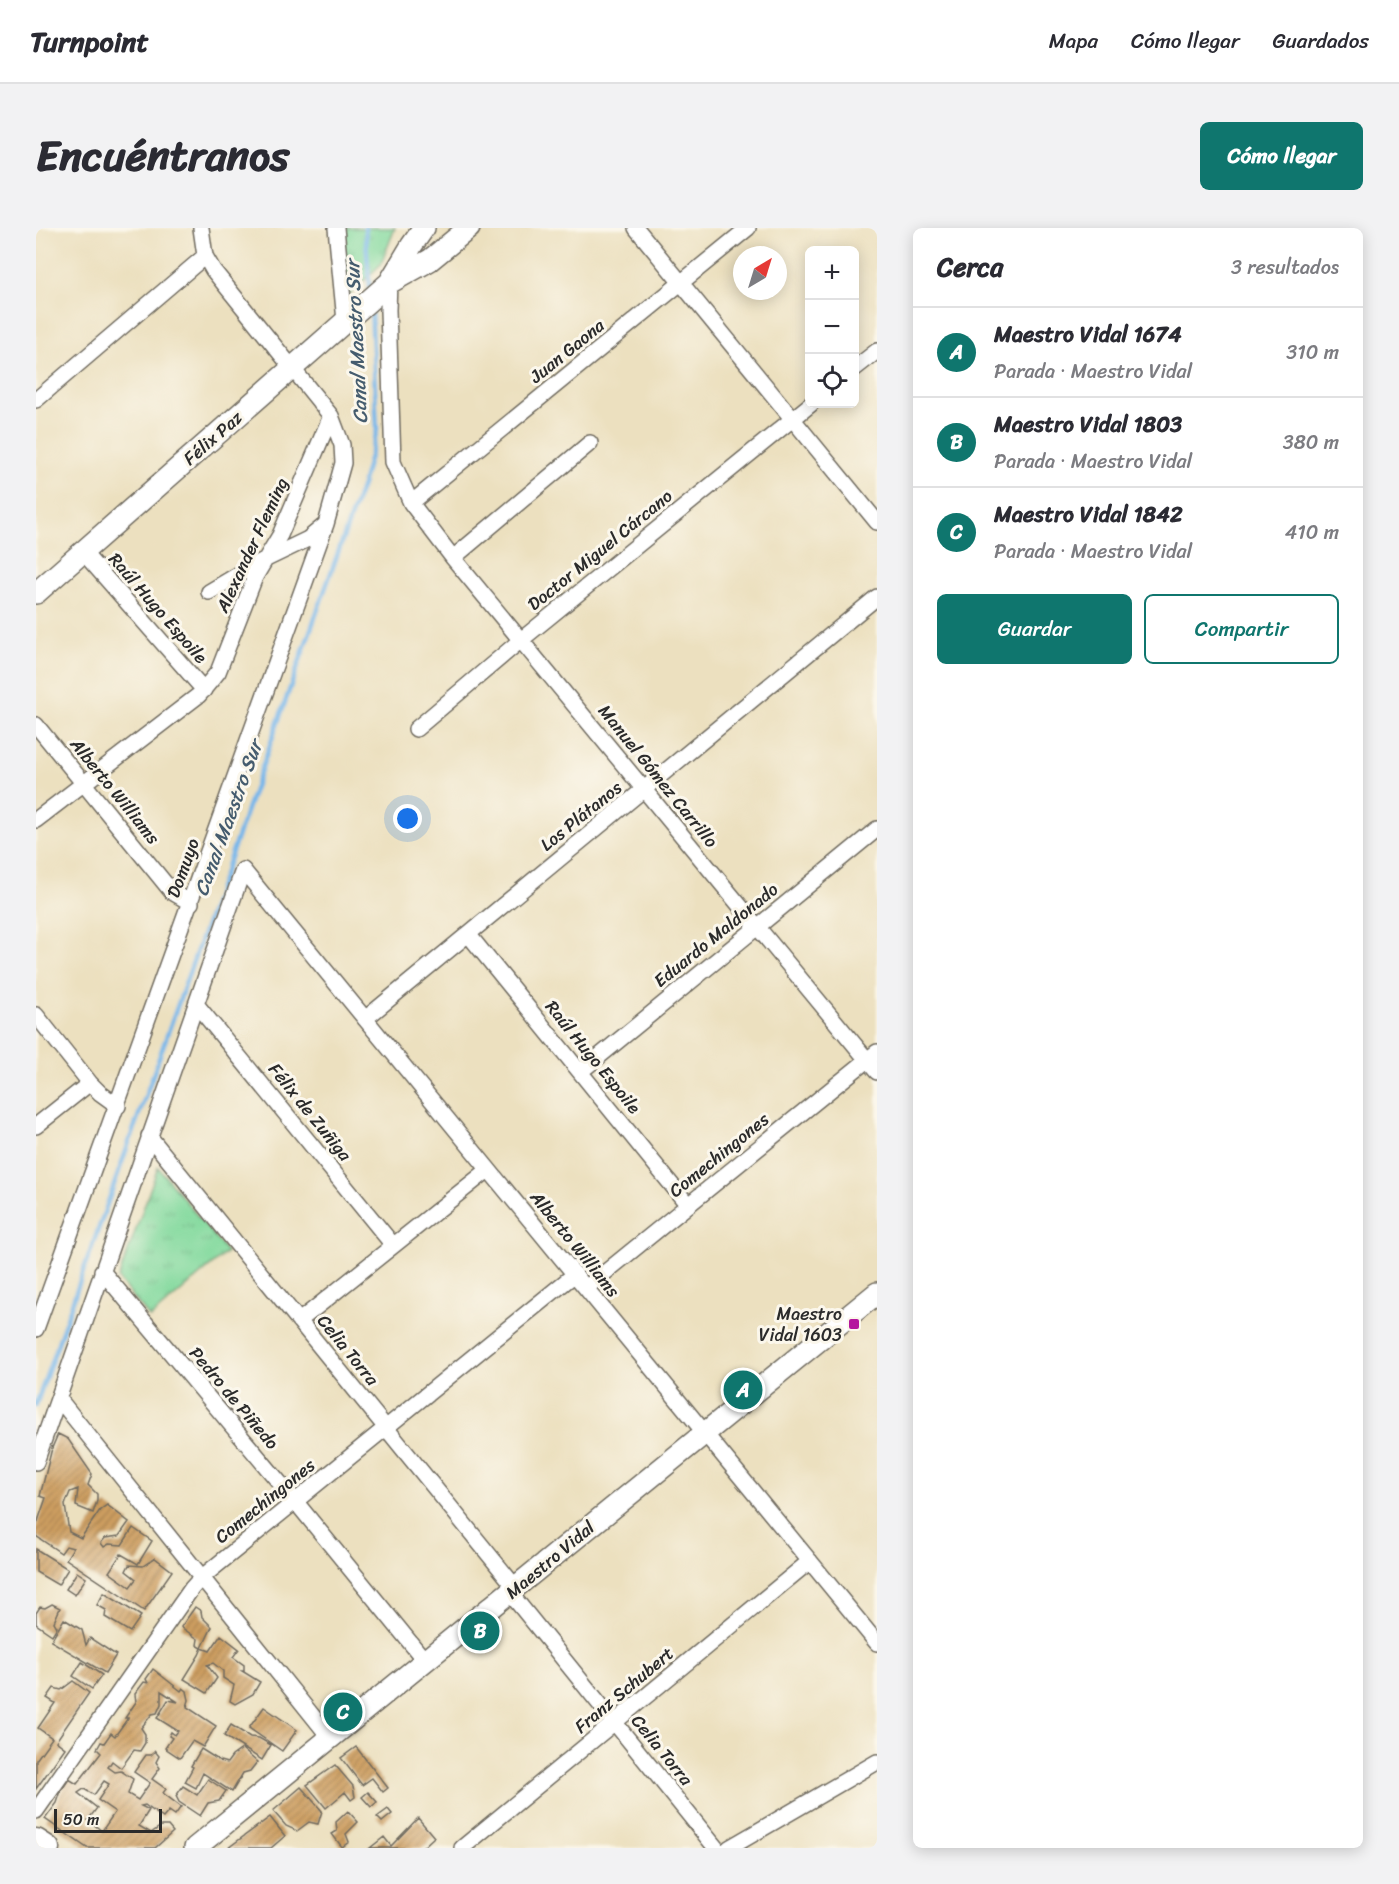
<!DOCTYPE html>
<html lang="es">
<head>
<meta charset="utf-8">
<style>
	body { margin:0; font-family:Sriracha,sans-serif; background:#f2f2f3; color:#2b2b33 }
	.controls { position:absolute; right:18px; top:18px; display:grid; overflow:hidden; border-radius:9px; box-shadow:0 3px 15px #0003 }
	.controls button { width:54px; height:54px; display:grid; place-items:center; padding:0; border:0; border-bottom:2px solid #e1e1e2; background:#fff; color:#2b2b33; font:30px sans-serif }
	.compass { position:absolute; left:697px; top:18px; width:54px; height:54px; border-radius:50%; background:#fff; box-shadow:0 3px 15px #0003; rotate:38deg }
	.scale { position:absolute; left:18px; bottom:15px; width:108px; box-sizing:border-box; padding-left:6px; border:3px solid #2b2b2b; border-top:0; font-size:16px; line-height:21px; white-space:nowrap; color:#2b2b2b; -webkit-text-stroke:4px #fbf7ec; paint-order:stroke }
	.you { position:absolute; left:372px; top:591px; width:21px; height:21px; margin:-15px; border:4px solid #fff; border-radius:50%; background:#1a73e8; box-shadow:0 0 0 9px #1a73e833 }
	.badge { display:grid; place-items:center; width:39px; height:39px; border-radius:50%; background:#0f766e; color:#fff; font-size:20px; font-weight:700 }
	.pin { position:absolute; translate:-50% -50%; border:3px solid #fff; box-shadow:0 2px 6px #0006 }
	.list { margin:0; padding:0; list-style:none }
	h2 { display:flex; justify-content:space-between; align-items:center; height:78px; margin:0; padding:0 24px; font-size:26px }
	h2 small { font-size:20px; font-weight:400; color:#7c7c81 }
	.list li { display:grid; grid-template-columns:39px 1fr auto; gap:18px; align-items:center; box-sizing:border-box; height:90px; padding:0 24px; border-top:2px solid #e1e1e2 }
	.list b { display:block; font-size:22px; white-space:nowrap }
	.list p { margin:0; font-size:20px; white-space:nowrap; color:#7c7c81 }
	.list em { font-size:20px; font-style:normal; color:#7c7c81 }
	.actions { display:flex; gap:12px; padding:18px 24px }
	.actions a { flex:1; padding:14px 0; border:2px solid #0f766e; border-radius:9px; text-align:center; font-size:21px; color:#0f766e }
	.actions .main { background:#0f766e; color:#fff }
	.icon { flex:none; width:33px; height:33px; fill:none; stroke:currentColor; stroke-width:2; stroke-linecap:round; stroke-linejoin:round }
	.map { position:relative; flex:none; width:841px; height:1620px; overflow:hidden; border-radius:9px }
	header { display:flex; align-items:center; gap:36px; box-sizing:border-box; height:84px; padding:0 30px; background:#fff; border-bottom:2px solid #e1e1e2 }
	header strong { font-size:28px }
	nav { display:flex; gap:33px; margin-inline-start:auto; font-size:21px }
	.intro { display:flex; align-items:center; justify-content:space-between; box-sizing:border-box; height:144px; padding:0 36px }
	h1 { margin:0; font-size:42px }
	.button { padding:15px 27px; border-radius:9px; background:#0f766e; color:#fff; font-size:21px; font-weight:700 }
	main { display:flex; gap:36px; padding:0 36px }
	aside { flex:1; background:#fff; border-radius:9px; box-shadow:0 3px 15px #0003 }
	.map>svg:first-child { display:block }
	.grass { fill:url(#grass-tufts); stroke:#568264; stroke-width:1.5 }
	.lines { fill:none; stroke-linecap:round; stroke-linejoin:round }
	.stream { stroke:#76b6ea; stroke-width:4.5 }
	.building { fill:url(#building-hatch); fill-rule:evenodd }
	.minor-casing { stroke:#6f6a5f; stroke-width:18 }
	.secondary-casing { stroke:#6f6a5f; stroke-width:24 }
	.primary-casing { stroke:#6f6a5f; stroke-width:27 }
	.minor { stroke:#fff; stroke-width:15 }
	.secondary { stroke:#fff; stroke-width:21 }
	.primary { stroke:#fff; stroke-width:24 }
	.poi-dot { fill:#b5179e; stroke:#fbf7ec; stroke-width:2 }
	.labels { text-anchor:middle; stroke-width:6; stroke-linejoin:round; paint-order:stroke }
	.street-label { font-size:18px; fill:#2b2b2b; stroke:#fbf7ec }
	.poi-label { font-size:18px; fill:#2b2b2b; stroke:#fbf7ec; text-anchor:end }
	.water-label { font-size:20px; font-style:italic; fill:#455c6e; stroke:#fbf7ec }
</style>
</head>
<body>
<header>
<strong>Turnpoint</strong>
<nav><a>Mapa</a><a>Cómo llegar</a><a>Guardados</a></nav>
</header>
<div class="intro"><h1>Encuéntranos</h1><a class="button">Cómo llegar</a></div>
<main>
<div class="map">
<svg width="841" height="1620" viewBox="0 0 841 1620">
	<defs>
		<pattern id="grass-tufts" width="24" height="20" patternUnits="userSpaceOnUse" patternTransform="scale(1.5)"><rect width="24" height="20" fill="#82d99d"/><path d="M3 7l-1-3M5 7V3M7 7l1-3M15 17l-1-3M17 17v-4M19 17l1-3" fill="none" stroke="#70ba87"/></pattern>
		<pattern id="building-hatch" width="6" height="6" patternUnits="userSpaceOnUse" patternTransform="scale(1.5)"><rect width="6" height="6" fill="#cd9e60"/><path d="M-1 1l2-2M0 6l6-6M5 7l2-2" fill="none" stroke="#a7814f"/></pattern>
	</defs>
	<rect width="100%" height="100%" fill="#fbf7ec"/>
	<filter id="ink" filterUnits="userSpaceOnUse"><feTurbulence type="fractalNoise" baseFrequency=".0167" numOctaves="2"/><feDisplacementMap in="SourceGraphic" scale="12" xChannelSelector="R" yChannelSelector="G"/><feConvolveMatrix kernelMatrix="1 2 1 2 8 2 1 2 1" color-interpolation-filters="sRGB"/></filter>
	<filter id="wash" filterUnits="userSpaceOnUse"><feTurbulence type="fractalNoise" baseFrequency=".008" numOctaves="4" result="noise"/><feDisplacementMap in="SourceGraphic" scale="24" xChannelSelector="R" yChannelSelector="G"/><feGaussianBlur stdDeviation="1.35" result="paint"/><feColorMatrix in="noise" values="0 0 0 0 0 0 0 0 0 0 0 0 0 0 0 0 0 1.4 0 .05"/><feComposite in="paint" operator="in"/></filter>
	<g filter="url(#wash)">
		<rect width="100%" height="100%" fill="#ece0bf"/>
		<path class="grass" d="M305,0H359L345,36L312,68Z
			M122,939L191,1024L114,1090L82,1051Z"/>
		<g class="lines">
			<path class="stream" d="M329,0L334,63
				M0,1177L326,257L341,202L335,80"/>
		</g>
		<g id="blocks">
			<path class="building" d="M22,1206L32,1211L56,1246L52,1257L61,1266V1273L57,1285L40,1278L42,1261L34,1264L29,1277L33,1304L45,1310L64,1282L71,1277L93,1294L83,1308L69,1310L65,1315L68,1319L73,1316L86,1317L97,1300L116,1313L102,1336L85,1326L73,1344L94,1359L100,1351L90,1343L93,1337L107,1338L119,1330L136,1343L108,1383L30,1331L37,1320L30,1318L25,1325L0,1308V1299L10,1270L4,1268L16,1220Z
				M0,1321L32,1341L22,1357L0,1344Z
				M41,1344L50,1350L39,1367L30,1361Z
				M68,1365L105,1388L94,1404L69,1389L70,1382L61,1377Z
				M16,1376L24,1380L18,1394L21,1399L16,1407L0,1396V1385L4,1379L9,1380Z
				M159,1379L165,1383L166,1389L176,1399L166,1420L174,1423L185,1407L203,1421L197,1429L208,1437V1443H206L224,1454L217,1466L199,1476L194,1473L198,1457L187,1450V1443L177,1435L171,1437L181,1450L171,1465L148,1451L163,1427L166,1420L161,1417L162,1411L145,1399Z
				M28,1391L46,1402L50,1417L54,1410L80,1427L69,1445L15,1413Z
				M46,1434L66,1447L56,1461L37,1448Z
				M117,1441L145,1463L147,1460L151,1463L153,1472L151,1479L180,1498L167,1519L156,1513L144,1530L129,1520L136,1510L133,1508L135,1504L139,1507L142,1503L121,1490L132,1472L142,1474L125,1463V1476L121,1485L116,1486L105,1500L109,1506V1515L104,1523L98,1522L85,1540L76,1533L72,1539L79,1544L85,1543L97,1551L92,1566L102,1572L114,1555L98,1544L110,1527H115L119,1523L123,1528L120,1534L124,1540L116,1551L130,1561L127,1565L145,1579L139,1587L133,1583L127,1590L109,1577L105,1578L113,1582L103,1598L115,1605L125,1598H132L137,1604L119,1620H51L9,1591L21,1575L25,1563L33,1551L41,1556L65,1525L61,1521L65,1514L68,1515L75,1505L79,1508L92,1490H89L100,1474L99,1466L108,1454L112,1455L110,1451ZM68,1553L73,1556L62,1572L79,1584L66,1603L52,1592L61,1580L42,1565L48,1561L58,1567Z
				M37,1453L53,1465L20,1513L29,1520L0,1561V1532L16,1510L2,1500L19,1475L11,1470L18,1460L25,1462Z
				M228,1479L261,1502L246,1523L213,1500Z
				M195,1497L214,1509L223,1510L235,1517L226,1532L188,1508Z
				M320,1519L352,1560L347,1564L336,1550L326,1557L305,1530Z
				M165,1521L184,1533L191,1535L196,1528L206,1521L221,1534L214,1543L207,1545L196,1564L167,1545L160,1560L149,1554L157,1539L155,1538Z
				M299,1537L317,1558L319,1569L315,1572L309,1564L290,1580L271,1557Z
				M172,1551L190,1563L183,1573L172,1575L164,1588L143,1574L140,1568L147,1558L161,1567Z
				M265,1559L286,1583L282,1596L273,1594L261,1603L250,1598L237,1583Z
				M332,1564L341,1574L335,1579L326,1569Z
				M352,1581L356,1586L346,1594L341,1589Z
				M312,1583L322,1594L310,1606L313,1614L306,1619L296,1606L301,1603L300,1594Z
				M234,1589L249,1608L235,1620H192Z
				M382,1590L398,1609L386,1620H334L348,1609L355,1618Z"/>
		</g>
	</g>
	<g filter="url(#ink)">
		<use href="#blocks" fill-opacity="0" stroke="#6f6a5f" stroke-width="1.5"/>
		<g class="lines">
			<defs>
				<path id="minor" d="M300,0L309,93
					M600,0L841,294
					M353,55L352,82L357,234L375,275L417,330L841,844
					M818,141L841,123
					M0,172L169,28
					M375,275L712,0
					M47,324L168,462
					M417,330L554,215
					M173,364L220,336L272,311L289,297
					M0,497L136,664L155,675
					M380,501L485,412L775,176
					M0,592L163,467L182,444L219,349L244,307L295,188
					M207,642L841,1415
					M432,706L652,977
					M160,776L357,1017
					M0,787L54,855L64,865L82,878
					M329,791L841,369
					M544,844L841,601
					M0,898L54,855
					M113,908L480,1360
					M66,1043L259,1273L390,1434
					M550,1060L841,824
					M263,1093L452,942
					M0,1101L290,296L307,235L306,217L295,188L177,42L169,28L165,0
					M23,1171L295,1511
					M0,1234L207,642
					M474,1365L680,1620
					M0,1583L156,1360L165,1350L539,1046
					M426,1620L774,1333
					M693,1620L841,1534"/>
				<path id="secondary" d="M355,52L376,17L388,0
					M0,365L353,55L394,32L433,0
					M159,1620L841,1065"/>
				<path id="primary" d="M0,1613L11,1620"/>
			</defs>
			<use href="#minor" class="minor-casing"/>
			<use href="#secondary" class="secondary-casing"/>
			<use href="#primary" class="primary-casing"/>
			<use href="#minor" class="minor"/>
			<use href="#secondary" class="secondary"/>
			<use href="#primary" class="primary"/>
		</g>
	</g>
	<rect class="poi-dot" x="812" y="1090" width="12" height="12" rx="3"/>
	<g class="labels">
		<g class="street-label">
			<text transform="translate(531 123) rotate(-39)" y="6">Juan Gaona</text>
			<text transform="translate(177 210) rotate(-41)" y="6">Félix Paz</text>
			<text transform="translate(216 317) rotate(-65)" y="6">Alexander Fleming</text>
			<text transform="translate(564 322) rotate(-39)" y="6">Doctor Miguel Cárcano</text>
			<text transform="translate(122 380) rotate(49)" y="6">Raúl Hugo Espoile</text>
			<text transform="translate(622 548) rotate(51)" y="6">Manuel Gómez Carrillo</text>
			<text transform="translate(79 563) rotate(51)" y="6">Alberto Williams</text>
			<text transform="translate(545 588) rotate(-39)" y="6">Los Plátanos</text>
			<text transform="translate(147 640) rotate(-70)" y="6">Domuyo</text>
			<text transform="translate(680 707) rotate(-39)" y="6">Eduardo Maldonado</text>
			<text transform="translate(557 829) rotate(51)" y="6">Raúl Hugo Espoile</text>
			<text transform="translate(274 884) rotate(51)" y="6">Félix de Zuñiga</text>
			<text transform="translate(683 927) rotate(-39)" y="6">Comechingones</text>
			<text transform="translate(539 1016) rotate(51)" y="6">Alberto Williams</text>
			<text transform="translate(312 1122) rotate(51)" y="6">Celia Torra</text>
			<text transform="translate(198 1170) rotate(50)" y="6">Pedro de Piñedo</text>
			<text transform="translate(229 1273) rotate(-39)" y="6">Comechingones</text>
			<text transform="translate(514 1332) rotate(-40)" y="6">Maestro Vidal</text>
			<text transform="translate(588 1462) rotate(-40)" y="6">Franz Schubert</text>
			<text transform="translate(626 1522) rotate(51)" y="6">Celia Torra</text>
		</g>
		<g class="poi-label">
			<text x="806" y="1092">Maestro<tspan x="806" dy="21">Vidal 1603</tspan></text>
		</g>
		<g class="water-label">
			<text transform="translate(320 114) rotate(-93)" y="7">Canal Maestro Sur</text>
			<text transform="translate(192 590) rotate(-70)" y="7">Canal Maestro Sur</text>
		</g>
	</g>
</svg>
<div class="controls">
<button>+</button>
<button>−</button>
<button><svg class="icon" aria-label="locate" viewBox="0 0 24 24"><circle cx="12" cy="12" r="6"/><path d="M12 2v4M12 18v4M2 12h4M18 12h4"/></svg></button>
</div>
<svg class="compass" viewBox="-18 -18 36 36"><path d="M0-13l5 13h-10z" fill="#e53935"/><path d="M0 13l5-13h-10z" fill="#7c7c81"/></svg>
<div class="scale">50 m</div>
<div class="you"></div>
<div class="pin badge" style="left:707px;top:1162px">A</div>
<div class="pin badge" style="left:444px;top:1403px">B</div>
<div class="pin badge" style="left:307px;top:1484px">C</div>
</div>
<aside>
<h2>Cerca<small>3 resultados</small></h2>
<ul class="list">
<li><span class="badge">A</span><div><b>Maestro Vidal 1674</b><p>Parada · Maestro Vidal</p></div><em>310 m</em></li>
<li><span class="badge">B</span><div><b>Maestro Vidal 1803</b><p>Parada · Maestro Vidal</p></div><em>380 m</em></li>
<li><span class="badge">C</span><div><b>Maestro Vidal 1842</b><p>Parada · Maestro Vidal</p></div><em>410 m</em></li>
</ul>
<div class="actions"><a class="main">Guardar</a><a>Compartir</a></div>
</aside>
</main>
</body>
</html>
